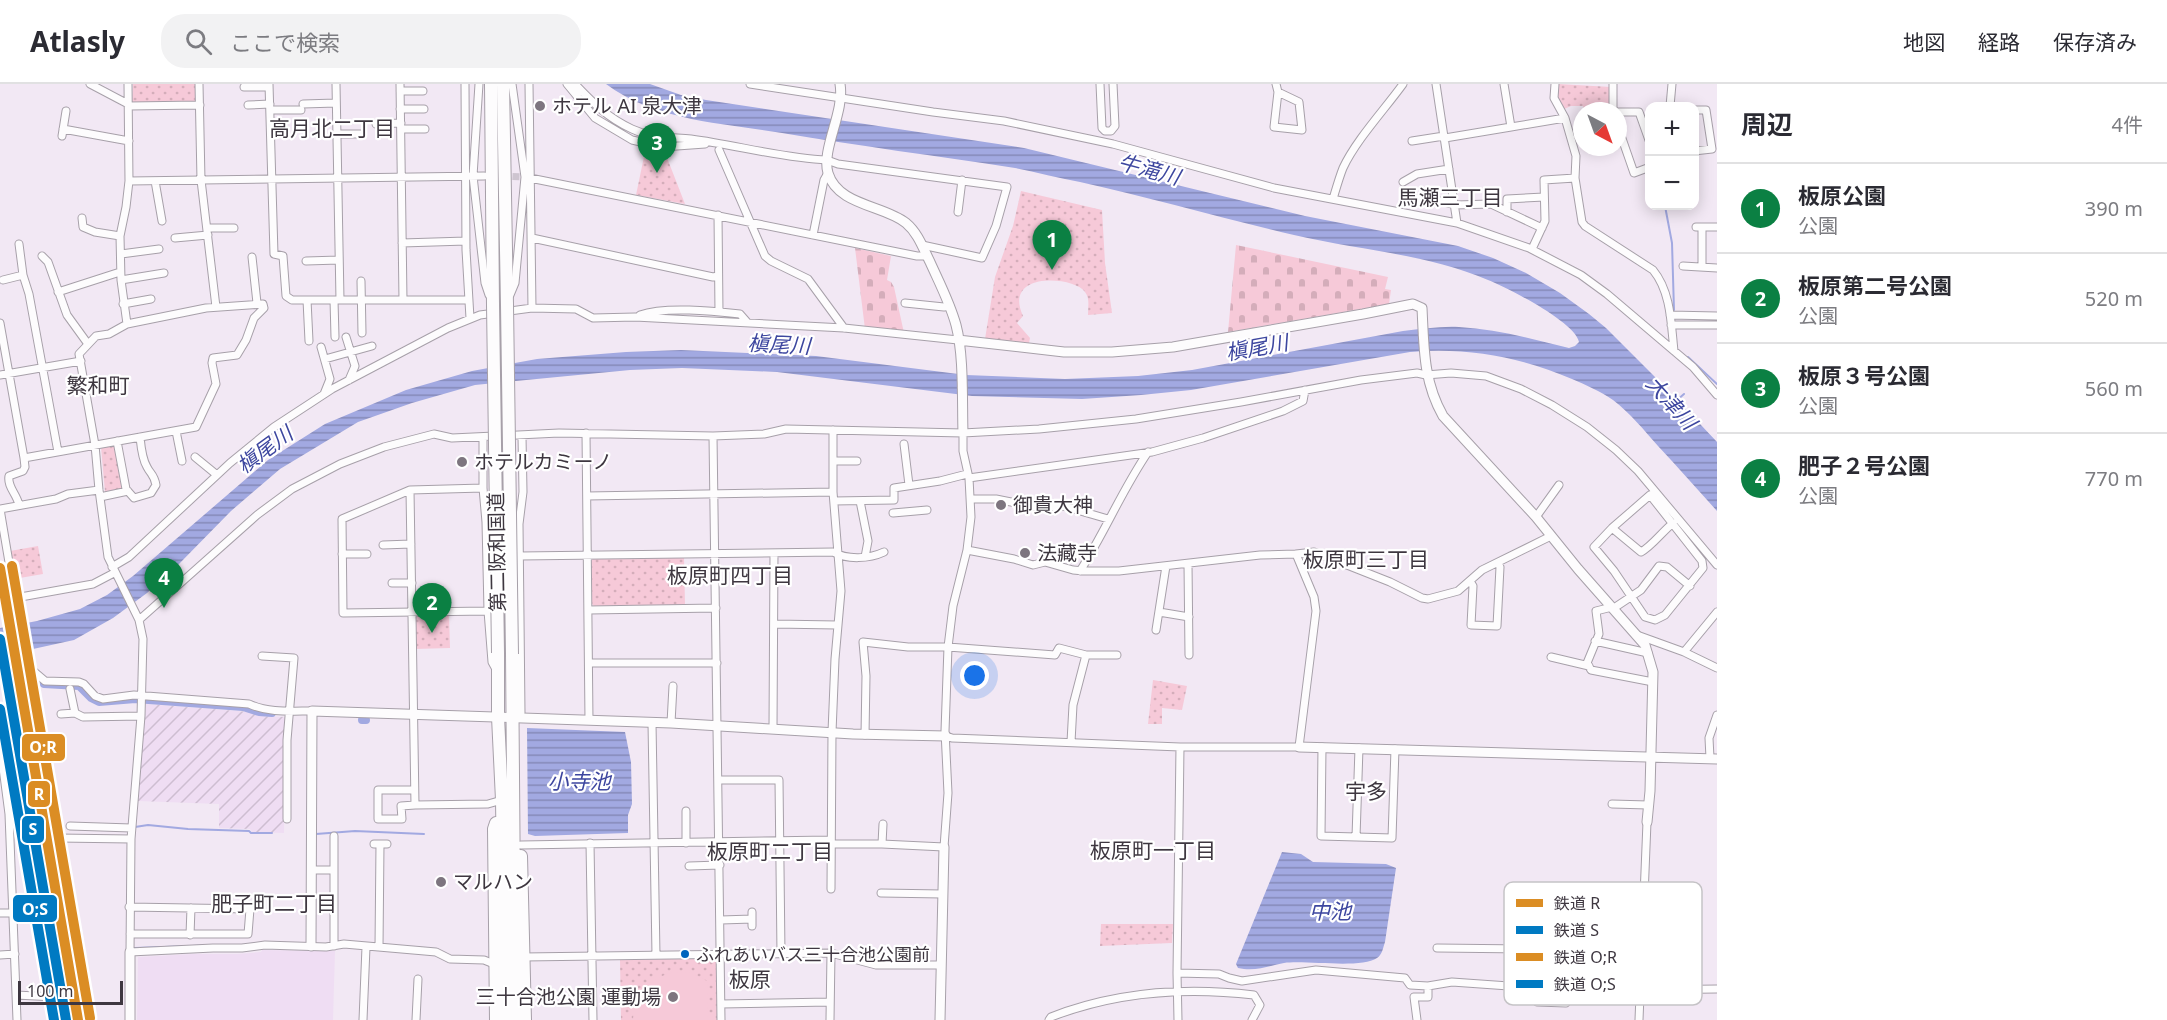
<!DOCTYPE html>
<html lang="ja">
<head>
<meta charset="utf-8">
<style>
	body { margin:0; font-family:"Noto Sans","Noto Sans JP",sans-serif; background:#f2f2f3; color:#2b2b33 }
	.controls { position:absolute; right:18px; top:18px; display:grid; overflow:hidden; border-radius:12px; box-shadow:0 3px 15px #0003 }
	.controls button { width:54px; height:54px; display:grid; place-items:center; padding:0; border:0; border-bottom:2px solid #e1e1e2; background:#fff; color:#2b2b33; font:30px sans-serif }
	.compass { position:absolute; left:1573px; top:18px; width:54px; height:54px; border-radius:50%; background:#fff; box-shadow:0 3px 15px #0003; rotate:139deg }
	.scale { position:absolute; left:18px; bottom:15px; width:105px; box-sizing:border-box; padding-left:6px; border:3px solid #3e3740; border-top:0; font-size:16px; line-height:21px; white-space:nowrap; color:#3e3740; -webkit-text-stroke:4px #fff; paint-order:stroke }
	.you { position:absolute; left:975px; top:592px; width:21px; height:21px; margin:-15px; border:4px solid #fff; border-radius:50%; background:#1a73e8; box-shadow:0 0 0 9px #1a73e833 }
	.badge { display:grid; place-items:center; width:39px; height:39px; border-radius:50%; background:#0b8043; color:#fff; font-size:20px; font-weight:700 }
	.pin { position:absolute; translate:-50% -50px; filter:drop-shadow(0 2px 3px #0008) }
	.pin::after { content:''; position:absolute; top:32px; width:21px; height:18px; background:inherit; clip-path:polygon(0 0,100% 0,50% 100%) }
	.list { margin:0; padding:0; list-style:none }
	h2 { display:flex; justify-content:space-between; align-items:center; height:78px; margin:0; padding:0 24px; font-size:26px }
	h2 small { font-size:20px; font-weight:400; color:#7c7c81 }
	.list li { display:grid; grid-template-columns:39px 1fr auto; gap:18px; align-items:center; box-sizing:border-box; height:90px; padding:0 24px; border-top:2px solid #e1e1e2 }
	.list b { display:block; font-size:22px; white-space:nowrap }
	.list p { margin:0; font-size:20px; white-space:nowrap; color:#7c7c81 }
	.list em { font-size:20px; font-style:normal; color:#7c7c81 }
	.icon { flex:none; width:33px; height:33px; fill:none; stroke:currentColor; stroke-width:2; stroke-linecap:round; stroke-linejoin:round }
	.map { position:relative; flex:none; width:1717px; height:936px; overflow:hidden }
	header { display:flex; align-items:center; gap:36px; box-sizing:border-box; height:84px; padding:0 30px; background:#fff; border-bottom:2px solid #e1e1e2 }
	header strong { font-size:28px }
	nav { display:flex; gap:33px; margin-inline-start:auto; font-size:21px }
	.search { width:420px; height:54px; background:#f2f2f3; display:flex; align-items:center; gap:15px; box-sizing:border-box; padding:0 21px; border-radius:24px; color:#7c7c81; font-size:22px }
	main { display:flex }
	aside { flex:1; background:#fff }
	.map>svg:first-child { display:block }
	.built { fill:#efddf3 }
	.industrial { fill:url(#industrial-furrows) }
	.cemetery { fill:url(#cemetery-stones) }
	.park { fill:url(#park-dots) }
	.pitch { fill:#f6c9d8 }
	.water { fill:url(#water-rules) }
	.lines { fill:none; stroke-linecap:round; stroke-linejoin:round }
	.stream { stroke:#a2a9e1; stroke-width:2 }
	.canal { stroke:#a2a9e1; stroke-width:8 }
	.minor-tunnel { stroke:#cec5d0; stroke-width:7; stroke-dasharray:7 3.5; stroke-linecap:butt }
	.minor-casing { stroke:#a7a0a9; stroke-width:9 }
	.tertiary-casing { stroke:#a7a0a9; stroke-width:11 }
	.trunk-casing { stroke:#a7a0a9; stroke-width:14 }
	.minor { stroke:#fdfcfd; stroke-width:7 }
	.tertiary { stroke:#fdfcfd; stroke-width:9 }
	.trunk { stroke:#fdfcfd; stroke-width:12 }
	.trunk-bridge-casing { stroke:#a7a0a9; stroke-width:14; stroke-linecap:butt }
	.trunk-bridge { stroke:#fdfcfd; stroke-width:12 }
	.rail-1-casing { stroke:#fff; stroke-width:15 }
	.rail-2-casing { stroke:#fff; stroke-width:15 }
	.rail-3-casing { stroke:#fff; stroke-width:15 }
	.rail-4-casing { stroke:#fff; stroke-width:15 }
	.rail-1 { stroke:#db8d24; stroke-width:10 }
	.rail-2 { stroke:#007ac2; stroke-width:10 }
	.rail-3 { stroke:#db8d24; stroke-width:10 }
	.rail-4 { stroke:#007ac2; stroke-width:10 }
	.poi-dot { fill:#7d757f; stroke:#fff; stroke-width:2 }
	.bus-dot { fill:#0065bd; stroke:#fff; stroke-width:2 }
	.labels { text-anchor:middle; stroke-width:4.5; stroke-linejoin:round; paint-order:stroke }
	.bus-label { font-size:18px; fill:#3e3740; stroke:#fff; text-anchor:start }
	.poi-label { font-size:20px; fill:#3e3740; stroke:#fff; text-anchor:start }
	.street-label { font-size:20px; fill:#3e3740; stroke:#fff }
	.neighbourhood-label { font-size:21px; fill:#3e3740; stroke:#fff }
	.water-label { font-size:21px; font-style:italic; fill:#3d469f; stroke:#fff }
	.key { fill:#fff; stroke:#c5c3c6; stroke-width:1.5 }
	.key-label { font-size:16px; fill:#3e3740 }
	.line-badge { stroke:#fff; stroke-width:2 }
	.badge-label { font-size:16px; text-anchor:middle; font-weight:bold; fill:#fff }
</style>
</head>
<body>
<header>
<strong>Atlasly</strong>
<div class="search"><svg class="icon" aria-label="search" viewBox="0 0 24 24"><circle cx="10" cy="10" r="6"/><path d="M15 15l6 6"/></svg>ここで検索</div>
<nav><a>地図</a><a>経路</a><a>保存済み</a></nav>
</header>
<main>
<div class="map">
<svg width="1717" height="936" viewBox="0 0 1717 936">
	<defs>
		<pattern id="industrial-furrows" width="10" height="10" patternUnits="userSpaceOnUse" patternTransform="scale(1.5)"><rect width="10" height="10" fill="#efddf3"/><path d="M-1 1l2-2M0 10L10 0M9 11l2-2" fill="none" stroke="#cebed1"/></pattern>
		<pattern id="cemetery-stones" width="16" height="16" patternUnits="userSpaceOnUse" patternTransform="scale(1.5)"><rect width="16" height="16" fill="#f6c9d8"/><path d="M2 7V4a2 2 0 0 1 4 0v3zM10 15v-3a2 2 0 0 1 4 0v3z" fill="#d4adba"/></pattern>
		<pattern id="park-dots" width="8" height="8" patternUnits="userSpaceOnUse" patternTransform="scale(1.5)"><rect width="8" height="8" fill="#f6c9d8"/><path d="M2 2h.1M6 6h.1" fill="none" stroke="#d4adba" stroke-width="1.8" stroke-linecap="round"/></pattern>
		<pattern id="water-rules" width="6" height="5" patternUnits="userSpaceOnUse" patternTransform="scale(1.5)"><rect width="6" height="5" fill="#a2a9e1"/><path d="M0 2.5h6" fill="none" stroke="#858ab8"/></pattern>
	</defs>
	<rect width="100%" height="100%" fill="#f2e8f4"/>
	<path class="built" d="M262,866L335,867L333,936H137L138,873L193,870H238L261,868Z"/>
	<path class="industrial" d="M146,620L251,628L261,632L286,633L284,749L252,748L250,745L219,744V720L138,717Z"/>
	<path class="cemetery" d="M1236,161L1388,193L1385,205L1391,206L1389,220L1228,248Z
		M855,164L891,172L887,196L891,198L894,203L904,249L865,245Z"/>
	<path class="park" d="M133,0H196V16L194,18L134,19L132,17Z
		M1558,0L1611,3L1610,24L1584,25L1583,22H1571L1562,26L1556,9Z
		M646,63L664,66L685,120L636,111Z
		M1021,107L1102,126L1105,179L1112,229L1088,231C1088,223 1090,214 1085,208C1074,192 1002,187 1023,232L1017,239L1030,254L1029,259L985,255L995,193L1013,142Z
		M113,360L116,362L123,404L122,407L107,409L105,408L101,363Z
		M38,462L43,490L14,495L10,467Z
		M684,473L685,521L594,522L591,519L590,478L593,475Z
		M418,531H449L450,564L415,565V534Z
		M1153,596L1187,602L1182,626L1162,624V640H1148Z
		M1101,840H1173L1172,859L1100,862Z
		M715,874L717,876V936H621L620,876Z"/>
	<path class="pitch" d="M675,888L692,889L707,897L708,936H633C634,910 650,893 675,888Z"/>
	<path class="water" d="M606,0H650L681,11L706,16L1024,64L1305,132L1458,162L1493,174L1526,189L1560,209L1589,230L1606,244L1667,305L1717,358V427C1697,405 1678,383 1658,362C1644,346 1630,329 1613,316C1600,307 1586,301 1572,295C1520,273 1467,263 1410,268L1191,306L1141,311L1082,315L972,312L777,288L682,284L630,286L475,301L412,319L358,338L280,385L231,427L178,481L147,509L113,534L74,556L33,565L0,568V544L37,537L80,525L107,511L133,492L268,376L325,340L406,306L472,287L537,275L626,268L681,266L816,272L966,291L1065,295L1138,292L1192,286L1403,247C1422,245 1441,242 1459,243C1496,245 1533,255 1569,264L1575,262L1579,258C1575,238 1508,204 1488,196C1427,170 1358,166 1294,151C1222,134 1151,114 1080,98C1058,94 1036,88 1015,84C937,72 859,62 782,49C722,39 656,37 606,0Z
		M527,644L625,648L631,678L632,720L628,731V749L535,752L528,750Z
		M1282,768L1301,770L1313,778L1386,780L1396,784L1385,858C1383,864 1382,871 1377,874C1361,885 1306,876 1284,879C1268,882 1255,888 1238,884L1236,880Z"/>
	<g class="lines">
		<path class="stream" d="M1665,122L1672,159L1674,226
			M1688,273L1717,300
			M1676,317L1684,310
			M135,743L148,741L188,745L249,747L251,749H272
			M316,750L355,747L424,750
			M135,864L222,861"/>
		<path class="canal" d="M0,591L7,587L24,585L44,600L79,602L91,614L99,618L135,615L243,623L259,628L272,629
			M362,636H366"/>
		<path class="minor-tunnel" d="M502,92L525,93"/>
		<defs>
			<path id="minor" d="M90,0L128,20
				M199,0L201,96L216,223
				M269,0L274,170L283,172L286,212L292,216H468
				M336,0L340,216
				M400,0L403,216
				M465,0L466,166L470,234
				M479,0L473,92L485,199L489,211
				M529,0L532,224
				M567,0L595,34L632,56L663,63L705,60
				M575,0C593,19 608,34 632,45C651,54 670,53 691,55C736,61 782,74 827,76L838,80L1007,103L996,142L982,174L922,161
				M750,0L933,28L1004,37L1113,60L1274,104L1457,139L1529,164L1581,191L1607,210L1693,283L1717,311
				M1100,0L1102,44L1105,47H1111L1115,42L1113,0
				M1276,0L1278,8L1274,43L1302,46L1299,18L1278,8
				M1436,0L1457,139
				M1504,0L1511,43L1565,34
				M1555,0L1554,14L1565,34L1576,72L1575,94L1582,138L1585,142L1653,186C1671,208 1671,239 1674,267
				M244,3H269
				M400,7H423
				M303,20L336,19
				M248,21L270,20
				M129,22L200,21
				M1670,22L1672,0
				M400,25H424
				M270,26H301
				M1694,26H1706L1712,65L1694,67
				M1613,27V0
				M1618,28H1639L1650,59
				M376,40L401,39
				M1618,43L1634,89L1650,83
				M63,45L129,57
				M401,45H425
				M336,50H362
				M62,52L66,27
				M1445,54L1511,43
				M1412,57L1444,52
				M719,66L765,172L771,177L808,195L844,244
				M525,93L917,172H927
				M129,97L484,92
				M155,97L162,137
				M1403,98L1417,90L1449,85
				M1333,115C1336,105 1339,94 1343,84C1356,56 1385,25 1403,0
				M1415,115L1425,113L1455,121L1491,120L1542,144
				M958,128L962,96
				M1507,128V115L1544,113
				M718,131L719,228
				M82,134L83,143L95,148L120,152
				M1696,143H1717
				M207,144H234
				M813,151L824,96L828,89
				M175,154L208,151
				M532,154L713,193L718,192
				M402,159L466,157
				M19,160L23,191
				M1532,165L1545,137L1544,96L1575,94
				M121,170L159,165
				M42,172L48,178L67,231L88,260
				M252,173L257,219
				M306,177L339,176
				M1683,182L1717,184
				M1702,183V143
				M3,196L23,191L29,210L58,368
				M121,196L164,189
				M361,197L362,249
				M58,208L120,188
				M510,211L515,199L525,93L512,0
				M307,216L309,257
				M334,216L335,253
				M905,219L944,223L950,222
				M123,220L151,215
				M640,231C665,222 713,227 740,230L747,238
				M1670,231L1717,232
				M0,239L24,374
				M127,240L121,196L120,152L126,123L129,97L128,0
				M1671,241H1717
				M346,253L355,282L349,296
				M321,263L330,295L324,310
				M325,275L372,262
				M0,291L81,277
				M176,347L182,377
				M586,349L589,636
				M713,352L721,936
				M483,353V404L486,438L488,527L492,578L497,587
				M117,357L126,405L134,414L151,409L156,401C154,390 151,391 147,383C142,375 141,363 140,353
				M904,360L909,401
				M195,373L217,391
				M834,377H857
				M969,394L1152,368L1203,354L1283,327L1303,317L1305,306
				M483,404L410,406L342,435L343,529L488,527
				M99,406L68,410L56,415L0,425L15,514L93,500L114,489
				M410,406L415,721L488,720L502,716
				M1650,411L1702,477L1703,484L1665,531L1655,536L1645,533L1614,487L1594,463L1612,444Z
				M587,412L833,408
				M100,413L128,407
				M971,415H996L1041,424L1063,422L1108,435
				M834,417L894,416V404L940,397L967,390
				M860,417L868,457L865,473
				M19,421C17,410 7,403 9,392L23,387L25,383L24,374L196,343L216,300L212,279L213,274L237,271L246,256L254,234L264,224L263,220L206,224L127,240L109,250L96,252L79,270L95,361L99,406L108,473L139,536L143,555L141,632L131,755L130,868L213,864H242L265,861L326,863L344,860L436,868L450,875L484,876L494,880
				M893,429L927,426
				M1536,433L1559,401
				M1612,444L1641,468C1651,463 1663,447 1673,439
				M383,461L411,460
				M342,470H367
				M1296,470L1314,468L1390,498L1422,514L1428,515L1458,507L1482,486L1551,452
				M520,472L833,468C847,476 869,475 884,468
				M1188,480L1189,571
				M112,483L129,473L230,379L274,343L332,305L448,244L480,231L532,224L576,225L593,234L635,233L844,244L958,256
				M1080,487C1105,448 1122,406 1148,368
				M1470,497L1473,502L1471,541L1497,542L1500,483L1498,479
				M392,499H412
				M1612,523L1596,527L1599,550L1587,579L1591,586L1653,598
				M1614,524L1641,506L1659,482L1667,483L1690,502
				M589,526L716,524
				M1159,528L1189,533
				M139,536L257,431L292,405L340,380L384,363L434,350L452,354L559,349L713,352L764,350L786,345L963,349L1039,345L1136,335L1241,318L1361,296L1417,289L1426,291L1451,289L1486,292L1521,305L1552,321L1587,343L1616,366L1638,387L1717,481
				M774,540L837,541
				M1156,546L1166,482
				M1637,551L1684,568L1717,584
				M1595,557L1648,569
				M1684,568L1717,528
				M262,572L294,574L287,656V735
				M1551,573L1589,582
				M589,579H717
				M0,587L9,582L25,580L45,597L79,598L84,600L95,612L103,615L134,611L249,620C268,629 291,627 312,627
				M70,605L75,629
				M61,630L75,629L83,633L141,632
				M514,633L521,629L519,440L523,408L522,352
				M652,639L656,871
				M671,639L673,602
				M773,644L774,469
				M865,651L866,592L863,558L908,563H948L1055,571L1059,564L1086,571H1117
				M946,652L952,654L1180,663H1299L1316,527L1314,513L1296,470L1260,471L1119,487H1084L1073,486L1045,478L1033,481L1014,475L967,466
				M1071,658L1073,621L1086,571
				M0,661L9,730L17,936
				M1322,663L1321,752L1392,754L1395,665
				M1710,674L1709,654L1717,631
				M719,696H779L781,870
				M414,706H378V735H402L401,722L415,721
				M1612,720L1648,721
				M686,727V759
				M70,742L131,744
				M334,752V862
				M1356,753L1359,664
				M58,754L131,755
				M590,759L593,936
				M374,760H387
				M830,760H882L944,763L948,709L945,647L948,563L953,522L967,466L971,433L969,394L963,367V349
				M882,760L883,740
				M521,761L830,756
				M689,782L720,781
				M311,786H334
				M831,805L832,648L835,575L841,507L833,408V346
				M1509,808L1527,810L1524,903
				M881,809L942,810
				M129,823L250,825L248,850H130
				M752,828V842
				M0,829H13
				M721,836L752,835
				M1527,836L1642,839
				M190,851L191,824
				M379,863L380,760
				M1437,864L1526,865
				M0,871L15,870
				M1525,871H1563
				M524,873L831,869L876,881H941
				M1177,889L1219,890L1229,894L1242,897L1316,886L1405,894L1410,901L1428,902L1452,898L1523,903L1640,906L1717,905
				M1538,903L1537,918L1566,919V904
				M16,911L55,913
				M721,920L829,918
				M363,936L366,863
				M416,936L418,895
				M830,936L831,869
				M1049,936L1051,933C1115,908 1186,903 1254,911L1260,921L1252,936
				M1178,936L1177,889L1180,663
				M1417,936L1414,913H1428V902
				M1639,936L1647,738"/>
			<path id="tertiary" d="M840,0C845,28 821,65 828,89C838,122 884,121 906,139C918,149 923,164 930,178C939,198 950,219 956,241C964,271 962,317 963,349
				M958,256L1064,268H1112L1173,263L1363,230L1413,220L1422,224C1424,262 1423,297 1443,332L1536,433L1578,485L1645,561L1653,588L1650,707L1647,738
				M1299,663L1717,675
				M311,862L312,627L671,639L853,650L946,652
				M130,936V868
				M940,936L944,763"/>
			<path id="trunk" d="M491,0L493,221
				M503,0L507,221
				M498,569V633L502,716L505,936
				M512,570L515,936
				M521,772L525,936
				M496,936L494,745L496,739"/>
		</defs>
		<use href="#minor" class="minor-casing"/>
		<use href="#tertiary" class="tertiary-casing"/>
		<use href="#trunk" class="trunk-casing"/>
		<use href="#minor" class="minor"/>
		<use href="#tertiary" class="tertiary"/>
		<use href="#trunk" class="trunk"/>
		<defs>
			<path id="trunk-bridge" d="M493,221L498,569
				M507,221L512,570"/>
		</defs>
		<use href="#trunk-bridge" class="trunk-bridge-casing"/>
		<use href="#trunk-bridge" class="trunk-bridge"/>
		<defs>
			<path id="rail-1" d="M0,484L78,936"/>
			<path id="rail-2" d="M0,555L66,936"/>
			<path id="rail-3" d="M12,482L90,934"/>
			<path id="rail-4" d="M0,625L54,936"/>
		</defs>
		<use href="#rail-1" class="rail-1-casing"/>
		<use href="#rail-2" class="rail-2-casing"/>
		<use href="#rail-3" class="rail-3-casing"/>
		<use href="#rail-4" class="rail-4-casing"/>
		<use href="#rail-1" class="rail-1"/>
		<use href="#rail-2" class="rail-2"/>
		<use href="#rail-3" class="rail-3"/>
		<use href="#rail-4" class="rail-4"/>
	</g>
	<g class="poi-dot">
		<circle cx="540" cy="22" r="6"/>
		<circle cx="462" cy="378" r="6"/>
		<circle cx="1001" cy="421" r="6"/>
		<circle cx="1025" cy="469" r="6"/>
		<circle cx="441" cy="798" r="6"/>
		<circle cx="673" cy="913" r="6"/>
	</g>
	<circle class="bus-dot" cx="685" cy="870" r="5"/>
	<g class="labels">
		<g class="bus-label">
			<text x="696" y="877">ふれあいバス三十合池公園前</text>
		</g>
		<g class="poi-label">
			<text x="552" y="29">ホテル AI 泉大津</text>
			<text x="474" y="385">ホテルカミーノ</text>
			<text x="1013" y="428">御貴大神</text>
			<text x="1037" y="476">法藏寺</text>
			<text x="453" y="805">マルハン</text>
			<text x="661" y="920" text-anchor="end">三十合池公園 運動場</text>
		</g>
		<g class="street-label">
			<text transform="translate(497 468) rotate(-91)" y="7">第二阪和国道</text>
		</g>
		<g class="neighbourhood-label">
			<text x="332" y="52">高月北二丁目</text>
			<text x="1450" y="121">馬瀬三丁目</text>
			<text x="98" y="309">繁和町</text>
			<text x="1366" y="483">板原町三丁目</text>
			<text x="730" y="499">板原町四丁目</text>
			<text x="1366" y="715">宇多</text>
			<text x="1153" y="774">板原町一丁目</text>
			<text x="770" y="775">板原町二丁目</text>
			<text x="274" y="827">肥子町二丁目</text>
			<text x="750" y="903">板原</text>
		</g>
		<g class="water-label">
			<text transform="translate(1149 86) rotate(15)" y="7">牛滝川</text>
			<text transform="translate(779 261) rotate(3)" y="7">槇尾川</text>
			<text transform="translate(1257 264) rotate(-10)" y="7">槇尾川</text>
			<text transform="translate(1671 319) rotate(48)" y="7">大津川</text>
			<text transform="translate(265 366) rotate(-36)" y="7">槇尾川</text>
			<text x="579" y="705">小寺池</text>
			<text x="1330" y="835">中池</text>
		</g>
	</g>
	<rect x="1504" y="798" width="198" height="123" rx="9" class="key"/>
	<rect x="1516" y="815" width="27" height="8" fill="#db8d24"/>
	<rect x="1516" y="842" width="27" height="8" fill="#007ac2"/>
	<rect x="1516" y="869" width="27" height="8" fill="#db8d24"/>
	<rect x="1516" y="896" width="27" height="8" fill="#007ac2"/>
	<g class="key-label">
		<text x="1554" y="825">鉄道 R</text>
		<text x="1554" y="852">鉄道 S</text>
		<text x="1554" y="879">鉄道 O;R</text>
		<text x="1554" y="906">鉄道 O;S</text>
	</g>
	<g class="line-badge">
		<rect x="21" y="649" width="45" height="29" rx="6" fill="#db8d24"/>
		<rect x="27" y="696" width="24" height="28" rx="6" fill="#db8d24"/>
		<rect x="21" y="731" width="24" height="29" rx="6" fill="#007ac2"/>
		<rect x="12" y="810" width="46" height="29" rx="6" fill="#007ac2"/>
	</g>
	<g class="badge-label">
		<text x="43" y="669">O;R</text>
		<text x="39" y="716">R</text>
		<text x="33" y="751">S</text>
		<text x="35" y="831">O;S</text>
	</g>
</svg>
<div class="controls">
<button>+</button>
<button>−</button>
</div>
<svg class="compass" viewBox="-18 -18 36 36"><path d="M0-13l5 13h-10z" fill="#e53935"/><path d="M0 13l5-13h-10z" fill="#7c7c81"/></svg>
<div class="scale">100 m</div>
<div class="you"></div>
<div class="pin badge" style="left:1052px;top:186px">1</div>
<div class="pin badge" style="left:432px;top:549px">2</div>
<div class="pin badge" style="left:657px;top:89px">3</div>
<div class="pin badge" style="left:164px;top:524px">4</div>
</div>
<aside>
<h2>周辺<small>4件</small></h2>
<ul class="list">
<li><span class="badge">1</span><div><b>板原公園</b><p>公園</p></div><em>390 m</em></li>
<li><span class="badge">2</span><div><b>板原第二号公園</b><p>公園</p></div><em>520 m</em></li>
<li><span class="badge">3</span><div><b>板原３号公園</b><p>公園</p></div><em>560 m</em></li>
<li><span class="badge">4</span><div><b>肥子２号公園</b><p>公園</p></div><em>770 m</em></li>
</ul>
</aside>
</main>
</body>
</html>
